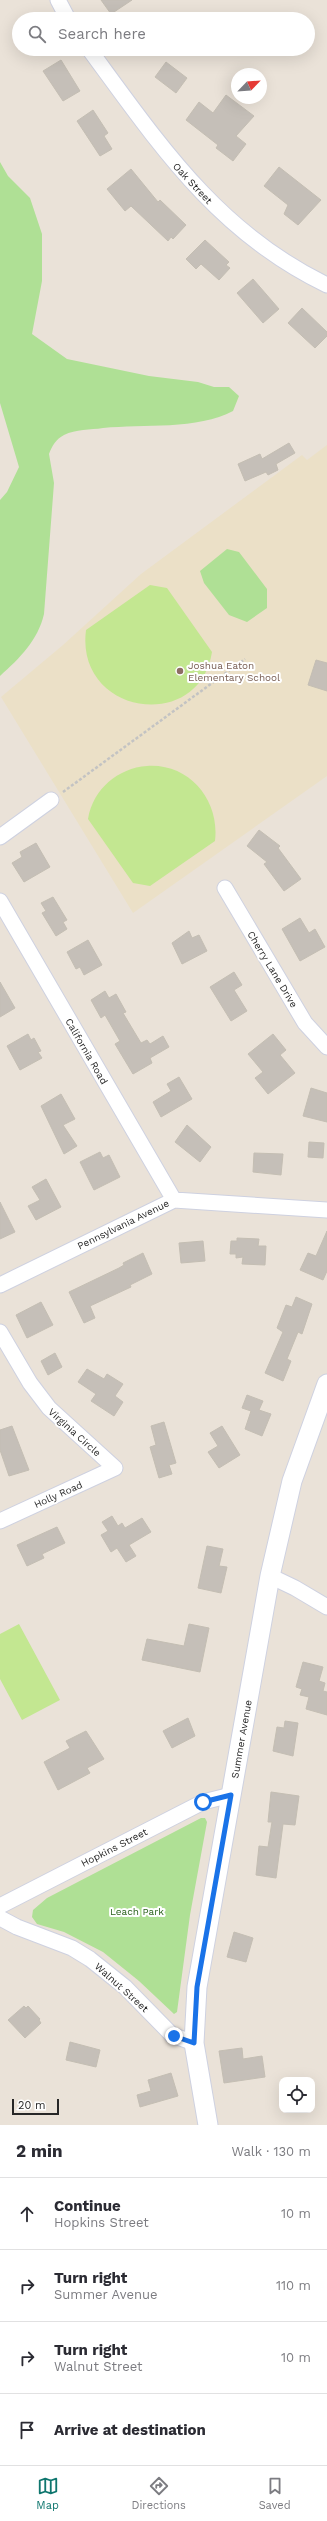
<!DOCTYPE html>
<html lang="en">
<head>
<meta charset="utf-8">
<style>
	body { margin:0; font-family:"Work Sans",sans-serif; background:#f7f7f7; color:#2b2b33 }
	.controls { position:absolute; right:12px; bottom:12px; display:grid; overflow:hidden; border-radius:8px; box-shadow:0 4px 16px #0002 }
	.controls button { width:36px; height:36px; display:grid; place-items:center; padding:0; border:0; border-bottom:1px solid #e1e1e2; background:#fff; color:#2b2b33; font:20px sans-serif }
	.compass { position:absolute; left:231px; top:68px; width:36px; height:36px; border-radius:50%; background:#fff; box-shadow:0 4px 16px #0002; rotate:65deg }
	.scale { position:absolute; left:12px; bottom:10px; width:47px; box-sizing:border-box; padding-left:4px; border:2px solid #272727; border-top:0; font-size:11px; line-height:14px; white-space:nowrap; color:#272727; -webkit-text-stroke:3px #fff; paint-order:stroke }
	.stop { position:absolute; width:12px; height:12px; margin:-9px; border:3px solid #1a73e8; border-radius:50%; background:#fff }
	.stop.end { background:#1a73e8; border-color:#fff; box-shadow:0 1px 4px #0008 }
	.list { margin:0; padding:0; list-style:none }
	h2 { display:flex; justify-content:space-between; align-items:center; height:52px; margin:0; padding:0 16px; font-size:17px }
	h2 small { font-size:13px; font-weight:400; color:#7c7c81 }
	.list li { display:grid; grid-template-columns:26px 1fr auto; gap:12px; align-items:center; box-sizing:border-box; height:72px; padding:0 16px; border-top:1px solid #e1e1e2 }
	.list b { display:block; font-size:15px; white-space:nowrap }
	.list p { margin:0; font-size:13px; white-space:nowrap; color:#7c7c81 }
	.list em { font-size:13px; font-style:normal; color:#7c7c81 }
	.icon { flex:none; width:22px; height:22px; fill:none; stroke:currentColor; stroke-width:2; stroke-linecap:round; stroke-linejoin:round }
	.map { position:relative; flex:none; width:327px; height:2125px; overflow:hidden }
	.search { position:absolute; background:#fff; box-shadow:0 4px 16px #0002; left:12px; right:12px; top:12px; height:44px; display:flex; align-items:center; gap:10px; box-sizing:border-box; padding:0 14px; border-radius:22px; color:#7c7c81; font-size:15px }
	.sheet { height:340px; background:#fff }
	nav { display:flex; justify-content:space-around; align-items:center; box-sizing:border-box; height:56px; border-top:1px solid #e1e1e2; background:#fff; font-size:11px; color:#7c7c81 }
	nav a { display:grid; justify-items:center; gap:2px }
	nav .on { color:#0f766e }
	.map>svg:first-child { display:block }
	.education { fill:#ebe0c7 }
	.green { fill:#afe095 }
	.pitch { fill:#c3e791 }
	.building { fill:#c5bfb8; stroke:#c4beb3 }
	.lines { fill:none; stroke-linecap:round; stroke-linejoin:round }
	.minor-casing { stroke:#ced1e0; stroke-width:17 }
	.tertiary-casing { stroke:#ced1e0; stroke-width:21 }
	.path { stroke:#c3c3c3; stroke-width:2.5; stroke-dasharray:3 2; stroke-linecap:butt }
	.minor { stroke:#fff; stroke-width:15 }
	.tertiary { stroke:#fff; stroke-width:19 }
	.route { stroke:#1a73e8; stroke-width:5 }
	.education-dot { fill:#8d6e63; stroke:#fff; stroke-width:1.5 }
	.labels { text-anchor:middle; stroke-width:4; stroke-linejoin:round; paint-order:stroke }
	.street-label { font-size:10px; fill:#272727; stroke:#fff }
	.education-label { font-size:10px; fill:#785e54; stroke:#fff; text-anchor:start }
	.park-label { font-size:10px; fill:#29601a; stroke:#fff }
</style>
</head>
<body>
<div class="map">
<svg width="327" height="2125" viewBox="0 0 327 2125">
	<rect width="100%" height="100%" fill="#eae2d8"/>
	<path class="education" d="M327,445V776L133,913L1,697L63,645L141,574L302,455L307,460Z"/>
	<path class="green" d="M0,162L8,176L30,198L42,234V281L32,334L67,359L149,376L198,382L214,387H229L239,396L233,411C198,430 143,424 103,428C90,430 76,429 64,435C56,439 52,446 49,454L54,483L44,614C38,640 20,658 0,676V500L7,492L19,467L0,403Z
		M227,549L239,552L267,589V608L247,622L229,615L204,583L200,571Z
		M201,1818H205L207,1822L190,1915L177,2012L174,2014L139,1981L103,1952L64,1932L37,1924L32,1917L33,1910L47,1898Z"/>
	<path class="pitch" d="M150,585L167,588L212,652C199,734 75,715 86,630Z
		M147,766C189,763 220,800 215,841L150,886L133,883L88,819C93,789 118,768 147,766Z
		M19,1624L60,1700L22,1720L0,1679V1634Z"/>
	<path class="building" d="M101,0H132L111,14Z
		M61,60L80,91L63,101L43,71Z
		M166,62L187,78L176,93L155,77Z
		M226,95L254,116L236,136L246,144L233,161L216,148L218,145L186,120L199,102L213,113Z
		M93,110L108,133L104,136L112,149L100,156L77,121Z
		M279,167L321,200L298,225L284,214L288,205L264,186Z
		M131,169L158,202L160,200L186,225L173,239L171,237L168,241L131,206L125,211L107,189Z
		M205,240L229,262L226,265L230,268L219,280L201,264L196,269L186,259Z
		M253,279L279,309L263,323L237,293Z
		M302,308L327,332V336L315,348L288,323Z
		M289,443L295,453L276,464L278,470L268,475L266,472L245,481L238,464L260,454L262,459Z
		M316,660L327,663V691L308,685Z
		M259,830L280,846L278,848L301,879L284,891L264,864L267,862L247,846Z
		M36,843L50,867L24,882L12,863L22,857L20,852Z
		M53,897L67,920L63,922L67,929L56,936L42,913L46,911L41,903Z
		M300,918L309,933L315,929L325,947L300,961L282,929Z
		M189,931L192,938L199,935L207,951L182,964L172,943Z
		M88,940L102,965L84,975L80,967L76,969L67,952Z
		M234,972L242,985L234,990L247,1011L231,1021L210,987Z
		M0,982L15,1008L0,1017Z
		M105,991L109,998L116,994L126,1012L123,1013L141,1043L147,1040L150,1044L163,1036L169,1047L150,1058L152,1063L133,1074L115,1044L120,1041L105,1015L101,1018L91,1000Z
		M28,1034L31,1040L34,1038L41,1051L38,1052L42,1058L20,1070L7,1046Z
		M273,1034L286,1050L280,1055L295,1073L268,1094L255,1078L263,1072L248,1054Z
		M179,1077L192,1099L161,1117L153,1102L171,1091L167,1084Z
		M311,1088L327,1093V1122L303,1116Z
		M61,1094L75,1119L63,1125L77,1146L64,1154L41,1106Z
		M187,1125L211,1147L200,1162L175,1142Z
		M309,1142L324,1143L323,1158L308,1157Z
		M100,1152L103,1158L109,1155L120,1177L94,1190L80,1162Z
		M254,1153L283,1154L281,1175L253,1172Z
		M46,1179L61,1207L36,1220L28,1206L40,1200L32,1187Z
		M0,1202L15,1232L0,1239Z
		M327,1231V1271L323,1280L300,1270L308,1253L316,1256Z
		M237,1238L259,1239L258,1246H266L265,1265L242,1264L243,1257L236,1258V1254H230L231,1241H237Z
		M203,1241L205,1261L181,1263L179,1243Z
		M143,1253L152,1274L130,1285L131,1287L90,1306L95,1318L84,1323L69,1292L119,1268L124,1265L123,1263Z
		M296,1297L312,1304L302,1334L298,1332L287,1359L291,1361L283,1381L265,1373L283,1332L277,1328L286,1305L292,1307Z
		M41,1302L53,1325L27,1338L16,1315Z
		M55,1353L62,1367L48,1375L41,1361Z
		M87,1369L104,1379L107,1374L123,1384L115,1396L123,1402L114,1416L91,1401L96,1394L78,1382Z
		M247,1395L263,1401L259,1410L271,1414L262,1436L245,1429L251,1411L242,1408Z
		M164,1422L176,1463L169,1465L172,1474L159,1478L150,1447L156,1445L151,1426Z
		M12,1426L29,1470L9,1476L0,1450V1430Z
		M222,1426L240,1455L219,1468L208,1452L218,1446L210,1433Z
		M112,1516L118,1526L122,1523L125,1528L142,1518L151,1532L129,1545L136,1556L126,1562L117,1548L111,1552L101,1535L108,1531L102,1522Z
		M57,1527L65,1543L42,1554L44,1558L27,1566L17,1545Z
		M207,1546L223,1549L219,1566L227,1567L221,1593L198,1588Z
		M189,1624L209,1628L200,1672L142,1660L147,1639L184,1646Z
		M303,1662L323,1667L319,1681L325,1683L323,1691L327,1692V1715L306,1709L309,1697L300,1695L302,1689L296,1687Z
		M188,1718L195,1736L172,1748L163,1731Z
		M285,1721L298,1723L293,1756L273,1751L277,1727L284,1728Z
		M86,1731L104,1759L87,1768L90,1773L58,1790L44,1762L70,1748L66,1741Z
		M271,1792L299,1796L295,1825L283,1824L276,1878L256,1875L259,1846L268,1847L272,1822H268Z
		M234,1932L253,1938L246,1962L227,1957Z
		M24,2006L26,2008L28,2006L40,2019L39,2020L41,2023L25,2038L8,2020Z
		M70,2042L100,2050L96,2067L66,2060Z
		M242,2048L243,2059L262,2056L265,2077L224,2083L219,2051Z
		M171,2073L178,2096L140,2107L137,2095L151,2091L148,2080Z"/>
	<g class="lines">
		<defs>
			<path id="minor" d="M58,0L68,19
				M89,49C159,144 217,232 327,285
				M0,837L51,800
				M225,888L305,1023L327,1047
				M0,901L174,1200
				M0,1285L174,1200L327,1210
				M0,1332L30,1383L49,1408L115,1468L0,1521
				M270,1576L295,1588L327,1607
				M0,1906L203,1802L231,1795
				M0,1918L17,1927L72,1948L90,1959L125,1987L172,2035L194,2043"/>
			<path id="tertiary" d="M208,2125L194,2043L197,1987L270,1576L292,1481L327,1384"/>
		</defs>
		<use href="#minor" class="minor-casing"/>
		<use href="#tertiary" class="tertiary-casing"/>
		<path class="path" d="M63,792L245,659"/>
		<use href="#minor" class="minor"/>
		<use href="#tertiary" class="tertiary"/>
	</g>
	<g class="lines">
		<path class="route" d="M174,2036L194,2043L197,1987L231,1795L203,1802"/>
	</g>
	<circle class="education-dot" cx="180" cy="671" r="4"/>
	<g class="labels">
		<g class="street-label">
			<text transform="translate(193 183) rotate(47)" y="4">Oak Street</text>
			<text transform="translate(273 969) rotate(59)" y="4">Cherry Lane Drive</text>
			<text transform="translate(87 1051) rotate(60)" y="4">California Road</text>
			<text transform="translate(123 1224) rotate(-26)" y="4">Pennsylvania Avenue</text>
			<text transform="translate(75 1432) rotate(42)" y="4">Virginia Circle</text>
			<text transform="translate(58 1494) rotate(-24)" y="4">Holly Road</text>
			<text transform="translate(241 1739) rotate(-80)" y="4">Summer Avenue</text>
			<text transform="translate(114 1847) rotate(-27)" y="4">Hopkins Street</text>
			<text transform="translate(122 1987) rotate(42)" y="4">Walnut Street</text>
		</g>
		<g class="education-label">
			<text x="188" y="669">Joshua Eaton<tspan x="188" dy="12">Elementary School</tspan></text>
		</g>
		<g class="park-label">
			<text x="137" y="1915">Leach Park</text>
		</g>
	</g>
</svg>
<div class="controls">
<button><svg class="icon" aria-label="locate" viewBox="0 0 24 24"><circle cx="12" cy="12" r="6"/><path d="M12 2v4M12 18v4M2 12h4M18 12h4"/></svg></button>
</div>
<svg class="compass" viewBox="-18 -18 36 36"><path d="M0-13l5 13h-10z" fill="#e53935"/><path d="M0 13l5-13h-10z" fill="#7c7c81"/></svg>
<div class="scale">20 m</div>
<div class="stop" style="left:203px;top:1802px"></div>
<div class="stop end" style="left:174px;top:2036px"></div>
<div class="search"><svg class="icon" aria-label="search" viewBox="0 0 24 24"><circle cx="10" cy="10" r="6"/><path d="M15 15l6 6"/></svg>Search here</div>
</div>
<section class="sheet">
<h2>2 min<small>Walk · 130 m</small></h2>
<ul class="list">
<li><svg class="icon" aria-label="ahead" viewBox="0 0 24 24"><path d="M12 20V5M6 11l6-6 6 6"/></svg><div><b>Continue</b><p>Hopkins Street</p></div><em>10 m</em></li>
<li><svg class="icon" aria-label="right" viewBox="0 0 24 24"><path d="M7 20v-9h11M14 6l5 5-5 5"/></svg><div><b>Turn right</b><p>Summer Avenue</p></div><em>110 m</em></li>
<li><svg class="icon" aria-label="right" viewBox="0 0 24 24"><path d="M7 20v-9h11M14 6l5 5-5 5"/></svg><div><b>Turn right</b><p>Walnut Street</p></div><em>10 m</em></li>
<li><svg class="icon" aria-label="arrive" viewBox="0 0 24 24"><path d="M6 21V4h12l-3 4 3 4H6"/></svg><div><b>Arrive at destination</b></div></li>
</ul>
</section>
<nav>
<a class="on"><svg class="icon" aria-label="map" viewBox="0 0 24 24"><path d="M3 6l6-2 6 2 6-2v14l-6 2-6-2-6 2zM9 4v14M15 6v14"/></svg>Map</a>
<a><svg class="icon" aria-label="directions" viewBox="0 0 24 24"><path d="M12 3l9 9-9 9-9-9zM9 14v-3h6M13 9l2 2-2 2"/></svg>Directions</a>
<a><svg class="icon" aria-label="saved" viewBox="0 0 24 24"><path d="M7 4h10v16l-5-4-5 4z"/></svg>Saved</a>
</nav>
</body>
</html>
